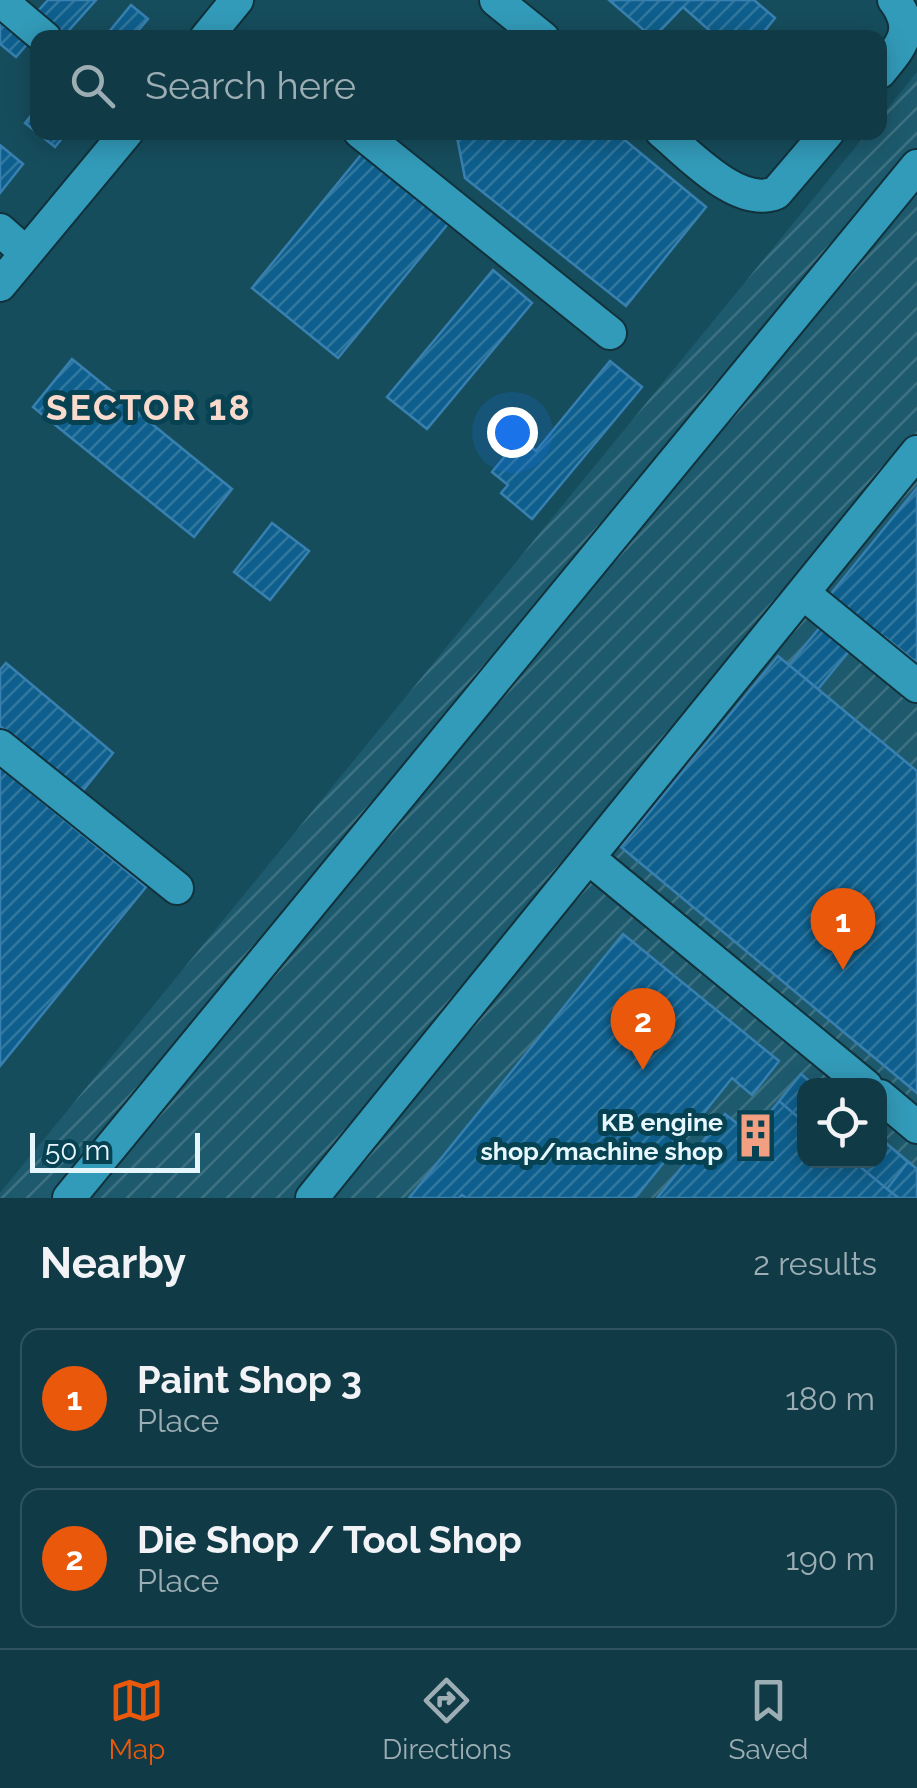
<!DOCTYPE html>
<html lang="en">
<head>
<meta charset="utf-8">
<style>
	body { margin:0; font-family:Raleway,sans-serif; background:#19414d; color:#f1f3f6 }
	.controls { position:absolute; right:30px; bottom:30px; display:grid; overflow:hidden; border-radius:20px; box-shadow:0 5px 25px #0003 }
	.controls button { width:90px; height:90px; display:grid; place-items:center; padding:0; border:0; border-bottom:2px solid #30545f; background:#103a46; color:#f1f3f6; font:50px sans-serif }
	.scale { position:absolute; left:30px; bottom:25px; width:170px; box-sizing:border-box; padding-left:10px; border:5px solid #e5f6fd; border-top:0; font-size:28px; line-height:35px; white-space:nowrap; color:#e5f6fd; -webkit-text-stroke:8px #064252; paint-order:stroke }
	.you { position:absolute; left:512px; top:432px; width:35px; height:35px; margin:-25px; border:8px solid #fff; border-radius:50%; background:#1a73e8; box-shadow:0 0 0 15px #1a73e833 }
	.badge { display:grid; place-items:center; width:65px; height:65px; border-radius:50%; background:#ea580c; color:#fff; font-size:32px; font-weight:700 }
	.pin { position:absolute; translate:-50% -82px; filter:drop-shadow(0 2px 5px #0008) }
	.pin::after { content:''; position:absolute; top:52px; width:35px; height:30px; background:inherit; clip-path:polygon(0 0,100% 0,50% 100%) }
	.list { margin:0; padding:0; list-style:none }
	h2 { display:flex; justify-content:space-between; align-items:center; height:130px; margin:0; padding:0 40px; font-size:42px }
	h2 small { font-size:32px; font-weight:400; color:#9cadb3 }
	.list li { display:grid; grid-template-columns:65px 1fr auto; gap:30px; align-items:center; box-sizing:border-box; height:140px; margin:0 20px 20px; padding:0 20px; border:2px solid #30545f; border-radius:20px }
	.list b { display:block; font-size:38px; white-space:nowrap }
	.list p { margin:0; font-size:32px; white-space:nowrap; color:#9cadb3 }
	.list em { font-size:32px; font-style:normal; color:#9cadb3 }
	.icon { flex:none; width:55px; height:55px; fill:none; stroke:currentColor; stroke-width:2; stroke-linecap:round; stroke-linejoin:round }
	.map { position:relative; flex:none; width:917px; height:1198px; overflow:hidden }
	.search { position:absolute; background:#103a46; box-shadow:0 5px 25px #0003; left:30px; right:30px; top:30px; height:110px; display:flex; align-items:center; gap:25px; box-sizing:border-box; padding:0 35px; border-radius:20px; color:#9cadb3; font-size:38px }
	.sheet { height:450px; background:#103a46 }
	nav { display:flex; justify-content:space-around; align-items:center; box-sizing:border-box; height:140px; border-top:2px solid #30545f; background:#103a46; font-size:28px; color:#9cadb3 }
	nav a { display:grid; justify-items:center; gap:5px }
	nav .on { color:#ea580c }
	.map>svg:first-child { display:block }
	.industrial { fill:url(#industrial-furrows); fill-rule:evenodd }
	.building { fill:url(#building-hatch); stroke:#3880b0; stroke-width:2.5 }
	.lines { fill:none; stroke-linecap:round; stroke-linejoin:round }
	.minor-casing { stroke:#11313b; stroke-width:36 }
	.minor { stroke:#329bb9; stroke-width:32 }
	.labels { text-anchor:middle; stroke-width:10; stroke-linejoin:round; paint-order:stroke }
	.poi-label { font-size:25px; font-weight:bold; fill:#e5f6fd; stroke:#064252; text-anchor:end }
	.district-label { font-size:35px; font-weight:bold; letter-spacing:2.5px; fill:#fbdace; stroke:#064252 }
</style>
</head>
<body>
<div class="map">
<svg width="917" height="1198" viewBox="0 0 917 1198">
	<defs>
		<pattern id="industrial-furrows" width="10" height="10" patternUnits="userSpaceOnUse" patternTransform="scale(2.5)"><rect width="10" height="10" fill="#1d5a6d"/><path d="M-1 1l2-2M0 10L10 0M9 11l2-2" fill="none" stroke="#3e7283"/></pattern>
		<pattern id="building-hatch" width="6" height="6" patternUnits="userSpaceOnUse" patternTransform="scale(2.5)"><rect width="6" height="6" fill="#0e5f8d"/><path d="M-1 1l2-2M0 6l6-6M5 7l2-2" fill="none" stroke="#31779e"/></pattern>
	</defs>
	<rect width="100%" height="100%" fill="#164d5d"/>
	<path class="industrial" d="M917,72V1198H0V1193L867,133L880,132V118ZM804,1086H880V1160H804Z"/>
	<path class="building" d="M48,0H96L62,38H47L29,21Z
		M609,0H754L775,18L759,38H718L683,7L653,38Z
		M131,5L148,19L132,38H104Z
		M0,17L29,42L16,57L0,44Z
		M38,107V132H67L55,147L25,123Z
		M456,132H615L706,207L626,306L465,178Z
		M0,145L23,164L0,193Z
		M365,150L451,220L338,358L252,288Z
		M493,270L532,303L427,429L387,397Z
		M72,359L232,489L194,537L33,407Z
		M610,361L642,387L532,519L501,493L508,485L492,472L520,438L536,451Z
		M917,488V663L885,637L878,645L825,601Z
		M272,523L309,551L270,600L234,572Z
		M835,609L864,633L818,689L789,665Z
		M778,656L917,771V1093L621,847Z
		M6,663L113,753L81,793L0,726V670Z
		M0,767L146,887L0,1066Z
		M623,934L779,1061L752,1095L732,1078L635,1198H466L462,1195L459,1198H409Z
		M801,1074L815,1086H804V1122L779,1101Z
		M801,1074L815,1086H804V1160H880V1138L917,1169V1198H657L725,1114L752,1135Z
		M880,1138L908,1162L887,1189L852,1160H880Z
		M908,1162L917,1169V1198H899L887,1189Z"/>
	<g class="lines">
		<defs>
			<path id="minor" d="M0,0L45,38
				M496,0L543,38
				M206,38L237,0
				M880,72C901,46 917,30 894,0
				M360,132L610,333
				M662,132C691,156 738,208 776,193L828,132
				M0,230L26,253
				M0,285L127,132
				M803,593L917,686
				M0,746L177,888
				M590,859L866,1086
				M880,1096L917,1127
				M69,1198L917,166
				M312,1198L917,452"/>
		</defs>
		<use href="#minor" class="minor-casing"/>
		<use href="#minor" class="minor"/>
	</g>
	<defs>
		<symbol id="building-bare" viewBox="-9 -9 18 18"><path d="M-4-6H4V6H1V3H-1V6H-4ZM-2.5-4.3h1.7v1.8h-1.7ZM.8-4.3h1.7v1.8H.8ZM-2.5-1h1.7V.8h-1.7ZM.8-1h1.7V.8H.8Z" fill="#f2a081" stroke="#064252" stroke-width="2.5" paint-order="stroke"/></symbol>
	</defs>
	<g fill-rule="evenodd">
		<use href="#building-bare" x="724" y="1104" width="63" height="63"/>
	</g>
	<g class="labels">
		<g class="poi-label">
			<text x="723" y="1131">KB engine<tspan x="723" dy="29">shop/machine shop</tspan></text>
		</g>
		<g class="district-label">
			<text x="149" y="420">SECTOR 18</text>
		</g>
	</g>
</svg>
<div class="controls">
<button><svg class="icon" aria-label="locate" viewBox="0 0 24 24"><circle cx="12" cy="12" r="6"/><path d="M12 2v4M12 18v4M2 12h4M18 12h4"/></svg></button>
</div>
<div class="scale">50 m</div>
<div class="you"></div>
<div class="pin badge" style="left:843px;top:970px">1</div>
<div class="pin badge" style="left:643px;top:1070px">2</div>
<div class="search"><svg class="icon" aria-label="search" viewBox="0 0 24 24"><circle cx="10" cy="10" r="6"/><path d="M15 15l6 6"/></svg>Search here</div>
</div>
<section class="sheet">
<h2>Nearby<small>2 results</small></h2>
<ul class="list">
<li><span class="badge">1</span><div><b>Paint Shop 3</b><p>Place</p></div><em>180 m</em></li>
<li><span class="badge">2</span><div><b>Die Shop / Tool Shop</b><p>Place</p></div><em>190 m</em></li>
</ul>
</section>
<nav>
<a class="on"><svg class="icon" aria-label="map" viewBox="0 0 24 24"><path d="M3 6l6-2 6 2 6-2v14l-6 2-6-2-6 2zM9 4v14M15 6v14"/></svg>Map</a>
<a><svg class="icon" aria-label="directions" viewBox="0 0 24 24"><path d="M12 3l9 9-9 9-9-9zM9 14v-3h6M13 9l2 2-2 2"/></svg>Directions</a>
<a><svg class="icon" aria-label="saved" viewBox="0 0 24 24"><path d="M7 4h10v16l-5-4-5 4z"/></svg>Saved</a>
</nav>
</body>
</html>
